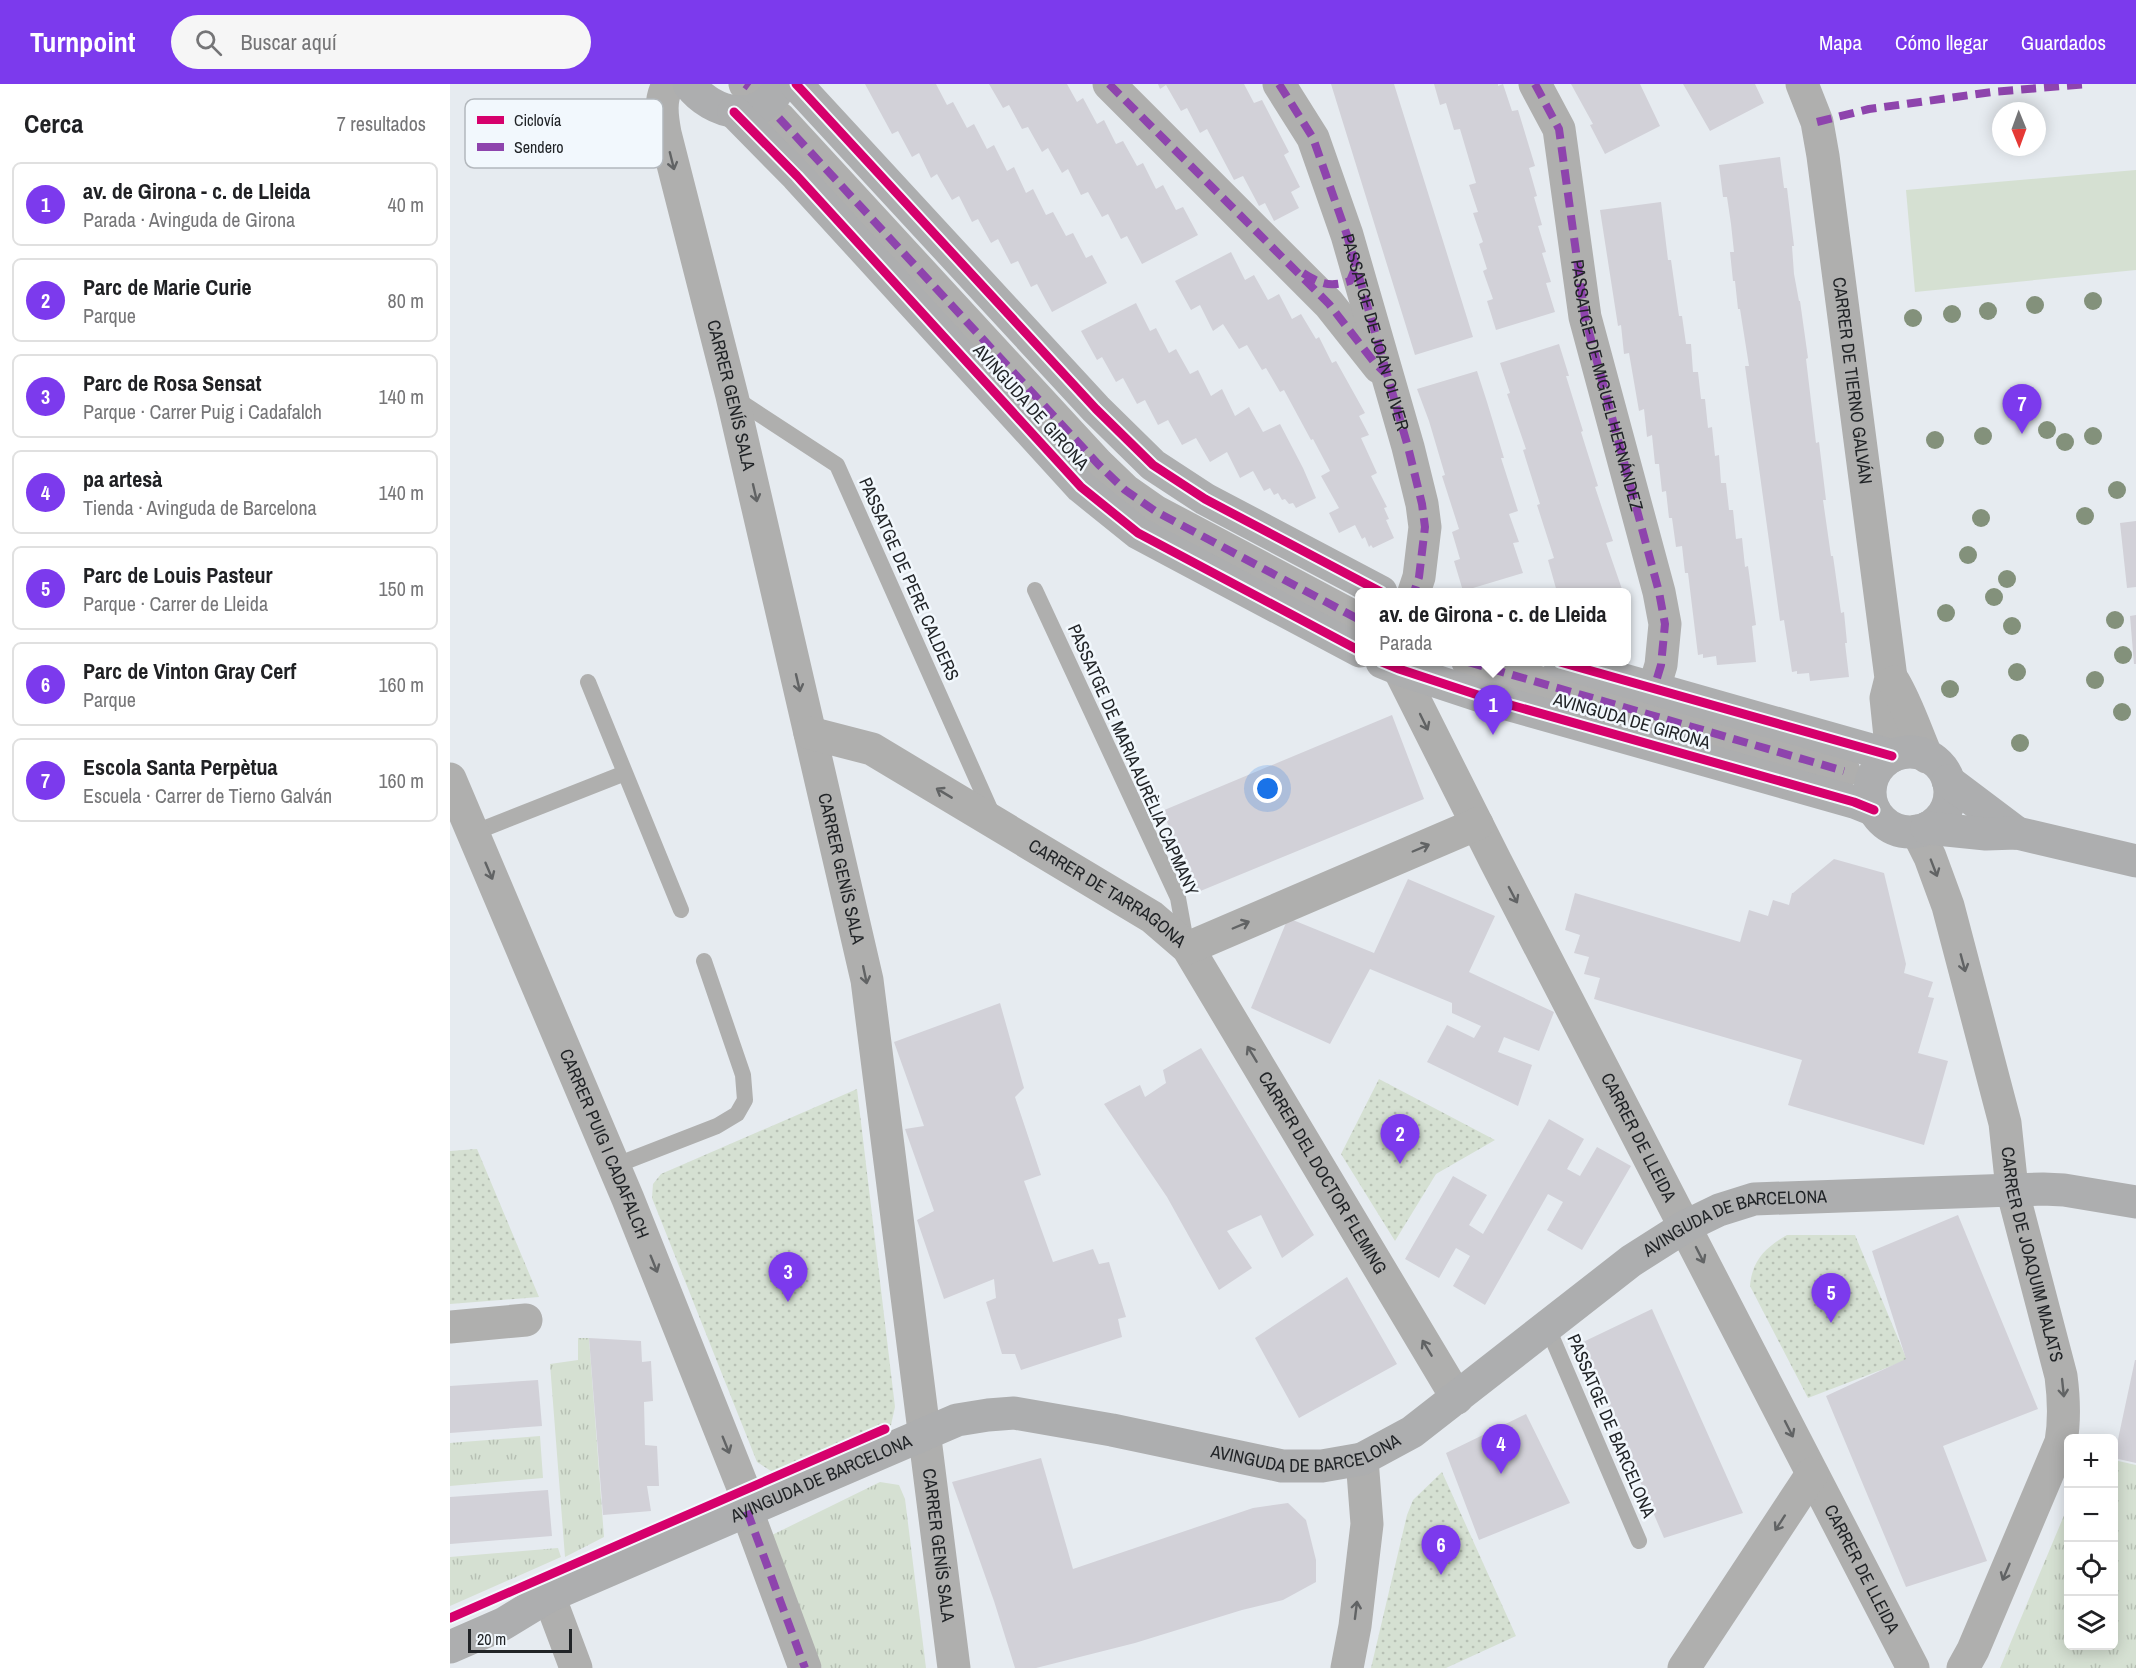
<!DOCTYPE html>
<html lang="es">
<head>
<meta charset="utf-8">
<style>
	body { margin:0; font-family:"Archivo Narrow",sans-serif; background:#f6f6f6; color:#202124 }
	.controls { position:absolute; right:18px; bottom:18px; display:grid; overflow:hidden; border-radius:9px; box-shadow:0 3px 15px #0003 }
	.controls button { width:54px; height:54px; display:grid; place-items:center; padding:0; border:0; border-bottom:2px solid #e0e0e0; background:#fff; color:#202124; font:30px sans-serif }
	.compass { position:absolute; left:1542px; top:18px; width:54px; height:54px; border-radius:50%; background:#fff; box-shadow:0 3px 15px #0003; rotate:179deg }
	.scale { position:absolute; left:18px; bottom:15px; width:104px; box-sizing:border-box; padding-left:6px; border:3px solid #212427; border-top:0; font-size:16px; line-height:21px; white-space:nowrap; color:#212427; -webkit-text-stroke:4px #f2f8fd; paint-order:stroke }
	.you { position:absolute; left:818px; top:705px; width:21px; height:21px; margin:-15px; border:4px solid #fff; border-radius:50%; background:#1a73e8; box-shadow:0 0 0 9px #1a73e833 }
	.badge { display:grid; place-items:center; width:39px; height:39px; border-radius:50%; background:#7c3aed; color:#fff; font-size:20px; font-weight:700 }
	.pin { position:absolute; translate:-50% -50px; filter:drop-shadow(0 2px 3px #0008) }
	.pin::after { content:''; position:absolute; top:32px; width:21px; height:18px; background:inherit; clip-path:polygon(0 0,100% 0,50% 100%) }
	.popup { position:absolute; left:905px; top:504px; width:276px; height:78px; box-sizing:border-box; display:grid; place-content:center; border-radius:9px; background:#fff; filter:drop-shadow(0 2px 4px #0005); font-size:20px; white-space:nowrap; color:#757577 }
	.popup b { font-size:22px; color:#202124 }
	.popup::after { content:''; position:absolute; left:50%; top:100%; margin-left:-12px; border:12px solid transparent; border-top-color:#fff }
	.list { margin:0; padding:0; list-style:none }
	h2 { display:flex; justify-content:space-between; align-items:center; height:78px; margin:0; padding:0 24px; font-size:26px }
	h2 small { font-size:20px; font-weight:400; color:#757577 }
	.list li { display:grid; grid-template-columns:39px 1fr auto; gap:18px; align-items:center; box-sizing:border-box; height:84px; margin:0 12px 12px; padding:0 12px; border:2px solid #e0e0e0; border-radius:9px }
	.list b { display:block; font-size:22px; white-space:nowrap }
	.list p { margin:0; font-size:20px; white-space:nowrap; color:#757577 }
	.list em { font-size:20px; font-style:normal; color:#757577 }
	.icon { flex:none; width:33px; height:33px; fill:none; stroke:currentColor; stroke-width:2; stroke-linecap:round; stroke-linejoin:round }
	.map { position:relative; flex:none; width:1686px; height:1584px; overflow:hidden }
	header { display:flex; align-items:center; gap:36px; box-sizing:border-box; height:84px; padding:0 30px; background:#7c3aed; color:#fff }
	header strong { font-size:28px }
	nav { display:flex; gap:33px; margin-inline-start:auto; font-size:21px }
	.search { width:420px; height:54px; background:#f6f6f6; display:flex; align-items:center; gap:15px; box-sizing:border-box; padding:0 21px; border-radius:33px; color:#757577; font-size:22px }
	main { display:flex }
	aside { flex:1; background:#fff }
	.map>svg:first-child { display:block }
	.grass { fill:url(#grass-tufts) }
	.park { fill:url(#park-dots) }
	.garden { fill:#d5e0d2 }
	.building { fill:#d2d1d8 }
	.lines { fill:none; stroke-linecap:round; stroke-linejoin:round }
	.lane { stroke:#afafae; stroke-width:16 }
	.street { stroke:#afafae; stroke-width:33 }
	.secondary { stroke:#adaeaf; stroke-width:33 }
	.quiet { stroke:#8e44ad; stroke-width:8; stroke-dasharray:15 8; stroke-linecap:butt }
	.cycleway-casing { stroke:#f2f8fd; stroke-width:13 }
	.cycleway { stroke:#d6006c; stroke-width:9 }
	.tree { fill:#83917b }
	.oneway { stroke:#616364 }
	.labels { text-anchor:middle; stroke-width:5; stroke-linejoin:round; paint-order:stroke }
	.street-label { font-size:18px; fill:#212427; stroke:#f2f8fd }
	.key { fill:#f2f8fd; stroke:#b3b8bd; stroke-width:1.5 }
	.key-label { font-size:16px; fill:#212427 }
</style>
</head>
<body>
<header>
<strong>Turnpoint</strong>
<div class="search"><svg class="icon" aria-label="search" viewBox="0 0 24 24"><circle cx="10" cy="10" r="6"/><path d="M15 15l6 6"/></svg>Buscar aquí</div>
<nav><a>Mapa</a><a>Cómo llegar</a><a>Guardados</a></nav>
</header>
<main>
<aside>
<h2>Cerca<small>7 resultados</small></h2>
<ul class="list">
<li><span class="badge">1</span><div><b>av. de Girona - c. de Lleida</b><p>Parada · Avinguda de Girona</p></div><em>40 m</em></li>
<li><span class="badge">2</span><div><b>Parc de Marie Curie</b><p>Parque</p></div><em>80 m</em></li>
<li><span class="badge">3</span><div><b>Parc de Rosa Sensat</b><p>Parque · Carrer Puig i Cadafalch</p></div><em>140 m</em></li>
<li><span class="badge">4</span><div><b>pa artesà</b><p>Tienda · Avinguda de Barcelona</p></div><em>140 m</em></li>
<li><span class="badge">5</span><div><b>Parc de Louis Pasteur</b><p>Parque · Carrer de Lleida</p></div><em>150 m</em></li>
<li><span class="badge">6</span><div><b>Parc de Vinton Gray Cerf</b><p>Parque</p></div><em>160 m</em></li>
<li><span class="badge">7</span><div><b>Escola Santa Perpètua</b><p>Escuela · Carrer de Tierno Galván</p></div><em>160 m</em></li>
</ul>
</aside>
<div class="map">
<svg width="1686" height="1584" viewBox="0 0 1686 1584">
	<defs>
		<pattern id="grass-tufts" width="24" height="20" patternUnits="userSpaceOnUse" patternTransform="scale(1.5)"><rect width="24" height="20" fill="#d5e0d2"/><path d="M3 7l-1-3M5 7V3M7 7l1-3M15 17l-1-3M17 17v-4M19 17l1-3" fill="none" stroke="#b7c0b4"/></pattern>
		<pattern id="park-dots" width="8" height="8" patternUnits="userSpaceOnUse" patternTransform="scale(1.5)"><rect width="8" height="8" fill="#d5e0d2"/><path d="M2 2h.1M6 6h.1" fill="none" stroke="#b7c0b4" stroke-width="1.8" stroke-linecap="round"/></pattern>
	</defs>
	<rect width="100%" height="100%" fill="#e6ebf0"/>
	<path class="grass" d="M128,1254H139L154,1453L115,1473L100,1280L128,1276Z
		M90,1352L93,1394L0,1402V1359Z
		M1664,1376L1686,1381V1584H1550L1618,1422V1562H1664Z
		M430,1398L449,1401L455,1415L476,1584H372L322,1451Z
		M108,1464L111,1473L0,1522V1473Z"/>
	<path class="park" d="M929,995L1045,1056L986,1090L945,1157L891,1070Z
		M407,1005L445,1323L441,1341L426,1351L335,1389L321,1387L307,1378L202,1114L203,1100L211,1090Z
		M27,1065L89,1213L0,1220V1067Z
		M1337,1151H1405L1457,1276L1358,1314L1300,1202C1302,1176 1316,1163 1337,1151Z
		M992,1388L1066,1552L996,1584H921L957,1431L963,1416Z"/>
	<path class="garden" d="M1686,86V186L1465,208L1456,106Z"/>
	<path class="building" d="M415,0H486L497,21L503,18L517,44L524,40L537,65L544,61L557,87L564,83L576,109L583,105L596,131L603,128L616,152L623,149L636,174L642,171L657,199L602,228L587,200L581,203L568,177L561,180L548,155L541,159L528,135L522,138L509,112L502,116L487,90L481,94L469,69L462,73L448,47L442,50Z
		M539,0H617L627,18L633,14L647,40L654,36L666,60L673,57L687,82L693,79L706,105L713,101L726,126L733,123L748,151L692,180L677,152L671,155L658,130L652,133L638,108L631,111L618,85L612,89L598,64L592,68L578,43L572,45L559,21L553,24Z
		M708,0H794L804,19L812,16L839,68L834,71L850,103L841,108L849,124L824,137L815,119L809,122L793,92L784,96L757,45L750,49L737,24L731,27L716,1L710,5Z
		M881,0H944L1023,253L965,271Z
		M984,0H1048V2L1053,0L1062,27L1068,26L1085,82L1079,84L1087,112L1084,113L1092,141L1088,142L1096,168L1092,169L1101,198L1096,199L1105,228L1046,246L1037,217L1043,215L1033,187L1037,185L1029,160L1033,158L1023,129L1028,128L1019,101L1026,99L1010,45L1004,46L996,19L990,21Z
		M1121,0H1190L1210,42L1155,70L1140,41L1143,40Z
		M1233,0H1305L1314,19L1260,47Z
		M1330,73L1334,104H1337L1344,162H1342L1344,190L1349,217H1350L1358,274L1356,275L1366,359L1369,358L1376,416H1373L1381,472H1383L1391,529L1394,528L1397,559H1395L1399,593L1360,597L1359,589L1347,590V587L1342,588L1334,536L1330,537L1295,282H1299L1290,225H1288L1285,197H1283L1280,168H1284L1281,140L1277,113H1273L1269,81Z
		M1211,118L1218,176H1221L1229,232H1232L1236,260H1241L1243,288H1248L1251,315H1255L1258,344L1262,343L1265,372L1269,371L1271,399H1276L1279,426H1283L1286,455L1292,454L1295,483L1298,482L1306,541L1302,542L1306,578L1267,581L1266,572L1253,574V570L1248,571L1238,489H1235L1232,462L1226,463L1222,434H1219L1216,407L1212,408L1209,380H1205L1202,351L1197,353L1194,325L1189,327L1179,269L1174,270L1171,241L1168,242L1150,126Z
		M781,168L795,196L804,191L818,216L829,210L842,235L851,230L866,255L869,253L882,279L886,277L915,329L909,332L919,351L911,354L927,389L921,392L937,423L934,424L939,435L936,436L944,454L923,464L921,461L919,463L915,453L912,455L905,441L889,449L879,429L889,424L871,392L880,387L863,355L861,356L834,306L830,308L816,284L812,286L797,261L789,265L773,240L763,247L750,221L741,226L725,197Z
		M686,219L700,247L706,244L719,269L726,265L740,290L748,286L761,312L772,305L785,332L799,323L813,348L830,340L853,384L866,414L846,424L843,419L839,420L835,415L832,416L828,409L824,411L820,404L814,407L803,387L790,394L777,368L760,378L746,354L732,361L718,336L708,341L695,316L687,320L673,294L666,298L652,273L647,276L631,247Z
		M1109,260L1119,292H1116L1133,347L1131,348L1148,402L1145,403L1163,457L1156,459L1173,508H1107L1098,476L1104,474L1087,421L1090,420L1073,366L1076,365L1057,310L1060,309L1050,279Z
		M1027,287L1037,318L1054,374H1051L1068,427L1059,430L1069,458L1063,459L1073,489L1013,507L1004,477L1010,475L1002,448L1009,445L992,392L995,391L979,337L967,305Z
		M1686,437V503L1677,504L1670,439Z
		M1686,531V580H1684L1680,532Z
		M942,631L974,715L748,808L712,727Z
		M1384,775L1434,789L1456,880L1454,889L1483,898L1478,913L1484,914L1468,969L1498,977L1474,1061L1338,1021L1352,976L1144,915L1150,894L1134,890L1139,873L1124,869L1130,851L1115,846L1125,809L1290,858L1299,826L1318,832L1323,816L1339,821L1342,809H1343Z
		M958,795L1045,832L1019,888L1104,928L1089,967L1054,953L1048,968L1082,981L1068,1022L977,978L997,941L1024,954L1031,942L1002,929V919L920,885L880,960L801,924L838,834L924,869Z
		M550,919L574,1004L565,1013L591,1091L574,1097L603,1178L643,1165L649,1180L659,1178L676,1233L668,1235L672,1253L571,1286L565,1270H552L536,1218L546,1214L544,1195L494,1215L467,1136L484,1127L455,1045L474,1042L444,958Z
		M751,964L864,1151L832,1174L811,1131L777,1147L802,1184L769,1206L717,1113L654,1020L690,1001L695,1013L716,999L713,986Z
		M1099,1035L1134,1055L1117,1085L1130,1092L1147,1063L1181,1082L1132,1166L1097,1146L1113,1118L1098,1110L1035,1221L1003,1202L1020,1172L1006,1164L989,1194L955,1175L1003,1092L1037,1111L1019,1141L1033,1150Z
		M1508,1131L1588,1325L1493,1362L1537,1477L1456,1503L1376,1312L1456,1275L1422,1167Z
		M897,1193L947,1280L849,1334L805,1254Z
		M1202,1225L1293,1429L1214,1454L1131,1259Z
		M139,1254L191,1257L192,1278L201,1277L203,1317L194,1318L195,1361L207,1362L209,1402H197L201,1427L153,1431Z
		M1685,1276H1686V1379L1664,1374Z
		M88,1296L92,1342L0,1349V1302Z
		M1076,1330L1120,1419L1029,1456L996,1369Z
		M591,1374L623,1485L803,1424L838,1419L856,1436L866,1476V1498L833,1516L792,1526L685,1559L586,1584H565L544,1517L502,1398Z
		M98,1406L102,1452L0,1460V1413Z"/>
	<g class="lines">
		<path class="lane" d="M283,313L387,381L544,734
			M585,506L728,814L736,858
			M138,598L231,826
			M23,749L175,689
			M164,1082L267,1042L287,1030L295,1016L293,991L254,877
			M1097,1242L1189,1457"/>
		<g class="street">
			<path id="s1" d="M219,0C209,14 212,33 215,49L282,312L417,896L504,1584"/>
			<path d="M295,0L299,3"/>
			<path d="M659,0L879,220L929,283"/>
			<path id="s2" d="M829,0L863,54L897,151L958,363L972,420L975,443L969,493L964,508"/>
			<path d="M1085,0L1109,45L1135,233L1209,508L1215,540L1211,581L1204,604"/>
			<path id="s3" d="M1352,0L1367,38L1373,72L1441,594L1436,614L1442,672"/>
			<path d="M329,34L648,380L675,406L705,427L910,536"/>
			<path d="M1018,578L1394,687"/>
			<path id="s4" d="M949,585L1046,778L1463,1584"/>
			<path d="M1444,598C1458,622 1466,648 1477,673"/>
			<path id="s5" d="M360,649L422,665L702,833L738,864L1007,1314"/>
			<path id="s6" d="M0,695L178,1115L294,1406L297,1427L355,1584"/>
			<path id="s7" d="M1467,747L1480,773L1498,822L1555,1039L1562,1105L1611,1292C1614,1315 1615,1335 1611,1358L1523,1566L1513,1584"/>
			<path d="M738,864L1027,740"/>
			<path d="M0,1243L76,1236"/>
			<path d="M99,1512L126,1584"/>
			<path d="M897,1584L905,1542L917,1440L912,1375"/>
			<path d="M1234,1584L1362,1390"/>
		</g>
		<g class="secondary">
			<path d="M239,0C262,31 312,43 331,0"/>
			<path d="M346,0L646,325L703,381L755,415L931,508"/>
			<path d="M284,28L347,92L631,403L688,449L910,567"/>
			<path d="M932,578L949,585L1043,616L1404,718L1424,726"/>
			<path d="M1110,578L1442,672"/>
			<circle cx="1460" cy="708" r="40"/>
			<path d="M1498,697L1567,749"/>
			<path d="M1477,744L1536,750L1567,749L1686,777"/>
			<path id="s8" d="M0,1563L53,1540L99,1512L507,1336L538,1331L564,1329L662,1346L832,1382H872L912,1375L962,1348L1181,1177L1236,1142L1269,1126L1304,1115L1593,1105L1614,1106L1686,1118"/>
		</g>
		<g class="quiet">
			<path d="M295,0L299,3"/>
			<path d="M659,0L879,220L924,278L935,289"/>
			<path d="M829,0L863,54L897,151L958,363L972,420L975,443L969,493L964,508"/>
			<path id="s9" d="M1085,0L1109,45L1135,233L1209,508L1215,540L1211,581L1204,604"/>
			<path d="M329,34L648,380L675,406L705,427L910,536"/>
			<path d="M1367,38L1419,25L1542,8L1637,0"/>
			<path d="M853,189C872,201 880,203 900,197L906,182"/>
			<path d="M1018,578L1394,687"/>
			<path d="M297,1427L355,1584"/>
		</g>
		<defs>
			<path id="cycleway" d="M346,0L646,325L703,381L755,415L931,508
				M284,28L347,92L631,403L688,449L910,567
				M932,578L949,585L1043,616L1404,718L1424,726
				M1110,578L1442,672
				M0,1534L435,1345"/>
		</defs>
		<use href="#cycleway" class="cycleway-casing"/>
		<use href="#cycleway" class="cycleway"/>
	</g>
	<g class="tree">
		<circle cx="1643" cy="217" r="9"/>
		<circle cx="1585" cy="221" r="9"/>
		<circle cx="1538" cy="227" r="9"/>
		<circle cx="1502" cy="230" r="9"/>
		<circle cx="1463" cy="234" r="9"/>
		<circle cx="1597" cy="346" r="9"/>
		<circle cx="1533" cy="352" r="9"/>
		<circle cx="1643" cy="352" r="9"/>
		<circle cx="1485" cy="356" r="9"/>
		<circle cx="1615" cy="358" r="9"/>
		<circle cx="1667" cy="406" r="9"/>
		<circle cx="1635" cy="432" r="9"/>
		<circle cx="1531" cy="434" r="9"/>
		<circle cx="1518" cy="471" r="9"/>
		<circle cx="1557" cy="495" r="9"/>
		<circle cx="1544" cy="513" r="9"/>
		<circle cx="1496" cy="529" r="9"/>
		<circle cx="1665" cy="536" r="9"/>
		<circle cx="1562" cy="542" r="9"/>
		<circle cx="1673" cy="571" r="9"/>
		<circle cx="1567" cy="588" r="9"/>
		<circle cx="1645" cy="596" r="9"/>
		<circle cx="1500" cy="605" r="9"/>
		<circle cx="1672" cy="628" r="9"/>
		<circle cx="1570" cy="659" r="9"/>
	</g>
	<defs><path id="oneway-shaft" d="M-6 0H5M1.5-3L5.5 0L1.5 3" fill="none" stroke-width="1.6" stroke-linecap="round" stroke-linejoin="round" transform="scale(1.5)"/></defs>
	<g class="oneway">
		<use href="#oneway-shaft" transform="translate(222 77) rotate(76)"/>
		<use href="#oneway-shaft" transform="translate(305 409) rotate(77)"/>
		<use href="#oneway-shaft" transform="translate(348 599) rotate(77)"/>
		<use href="#oneway-shaft" transform="translate(974 638) rotate(64)"/>
		<use href="#oneway-shaft" transform="translate(494 709) rotate(-149)"/>
		<use href="#oneway-shaft" transform="translate(971 764) rotate(-23)"/>
		<use href="#oneway-shaft" transform="translate(1484 784) rotate(69)"/>
		<use href="#oneway-shaft" transform="translate(39 787) rotate(67)"/>
		<use href="#oneway-shaft" transform="translate(1063 811) rotate(62)"/>
		<use href="#oneway-shaft" transform="translate(791 841) rotate(-23)"/>
		<use href="#oneway-shaft" transform="translate(1513 879) rotate(75)"/>
		<use href="#oneway-shaft" transform="translate(415 891) rotate(78)"/>
		<use href="#oneway-shaft" transform="translate(802 970) rotate(-121)"/>
		<use href="#oneway-shaft" transform="translate(1250 1171) rotate(63)"/>
		<use href="#oneway-shaft" transform="translate(204 1180) rotate(68)"/>
		<use href="#oneway-shaft" transform="translate(977 1264) rotate(-121)"/>
		<use href="#oneway-shaft" transform="translate(1613 1304) rotate(84)"/>
		<use href="#oneway-shaft" transform="translate(1339 1345) rotate(63)"/>
		<use href="#oneway-shaft" transform="translate(276 1361) rotate(68)"/>
		<use href="#oneway-shaft" transform="translate(1330 1439) rotate(123)"/>
		<use href="#oneway-shaft" transform="translate(1556 1488) rotate(113)"/>
		<use href="#oneway-shaft" transform="translate(906 1526) rotate(-83)"/>
	</g>
	<g class="labels">
		<g class="street-label">
			<text dy="6" stroke="none"><textPath href="#s2" startOffset="268">PASSATGE DE JOAN OLIVER</textPath></text>
			<text dy="6" stroke="none"><textPath href="#s3" startOffset="302">CARRER DE TIERNO GALVÁN</textPath></text>
			<text dy="6" stroke="none"><textPath href="#s9" startOffset="312">PASSATGE DE MIGUEL HERNÁNDEZ</textPath></text>
			<text dy="6" stroke="none"><textPath href="#s1" startOffset="321">CARRER GENÍS SALA</textPath></text>
			<text transform="translate(581 323) rotate(48)" y="6">AVINGUDA DE GIRONA</text>
			<text transform="translate(459 495) rotate(66)" y="6">PASSATGE DE PERE CALDERS</text>
			<text transform="translate(1182 637) rotate(16)" y="6">AVINGUDA DE GIRONA</text>
			<text transform="translate(683 676) rotate(66)" y="6">PASSATGE DE MARIA AURÈLIA CAPMANY</text>
			<text dy="6" stroke="none"><textPath href="#s1" startOffset="807">CARRER GENÍS SALA</textPath></text>
			<text dy="6" stroke="none"><textPath href="#s5" startOffset="340">CARRER DE TARRAGONA</textPath></text>
			<text dy="6" stroke="none"><textPath href="#s4" startOffset="526">CARRER DE LLEIDA</textPath></text>
			<text dy="6" stroke="none"><textPath href="#s6" startOffset="396">CARRER PUIG I CADAFALCH</textPath></text>
			<text dy="6" stroke="none"><textPath href="#s5" startOffset="700">CARRER DEL DOCTOR FLEMING</textPath></text>
			<text dy="6" stroke="none"><textPath href="#s8" startOffset="1416">AVINGUDA DE BARCELONA</textPath></text>
			<text dy="6" stroke="none"><textPath href="#s7" startOffset="440">CARRER DE JOAQUIM MALATS</textPath></text>
			<text transform="translate(1161 1342) rotate(67)" y="6">PASSATGE DE BARCELONA</text>
			<text dy="6" stroke="none"><textPath href="#s8" startOffset="912">AVINGUDA DE BARCELONA</textPath></text>
			<text dy="6" stroke="none"><textPath href="#s8" startOffset="408">AVINGUDA DE BARCELONA</textPath></text>
			<text dy="6" stroke="none"><textPath href="#s1" startOffset="1491">CARRER GENÍS SALA</textPath></text>
			<text dy="6" stroke="none"><textPath href="#s4" startOffset="1012">CARRER DE LLEIDA</textPath></text>
		</g>
	</g>
	<rect x="15" y="15" width="198" height="69" rx="9" class="key"/>
	<rect x="27" y="32" width="27" height="8" fill="#d6006c"/>
	<rect x="27" y="59" width="27" height="8" fill="#8e44ad"/>
	<g class="key-label">
		<text x="64" y="42">Ciclovía</text>
		<text x="64" y="69">Sendero</text>
	</g>
</svg>
<div class="controls">
<button>+</button>
<button>−</button>
<button><svg class="icon" aria-label="locate" viewBox="0 0 24 24"><circle cx="12" cy="12" r="6"/><path d="M12 2v4M12 18v4M2 12h4M18 12h4"/></svg></button>
<button><svg class="icon" aria-label="layers" viewBox="0 0 24 24"><path d="M12 4l9 5-9 5-9-5zM3 14l9 5 9-5"/></svg></button>
</div>
<svg class="compass" viewBox="-18 -18 36 36"><path d="M0-13l5 13h-10z" fill="#e53935"/><path d="M0 13l5-13h-10z" fill="#757577"/></svg>
<div class="scale">20 m</div>
<div class="you"></div>
<div class="pin badge" style="left:1043px;top:651px">1</div>
<div class="popup"><b>av. de Girona - c. de Lleida</b>Parada</div>
<div class="pin badge" style="left:950px;top:1080px">2</div>
<div class="pin badge" style="left:338px;top:1218px">3</div>
<div class="pin badge" style="left:1051px;top:1390px">4</div>
<div class="pin badge" style="left:1381px;top:1239px">5</div>
<div class="pin badge" style="left:991px;top:1491px">6</div>
<div class="pin badge" style="left:1572px;top:350px">7</div>
</div>
</main>
</body>
</html>
